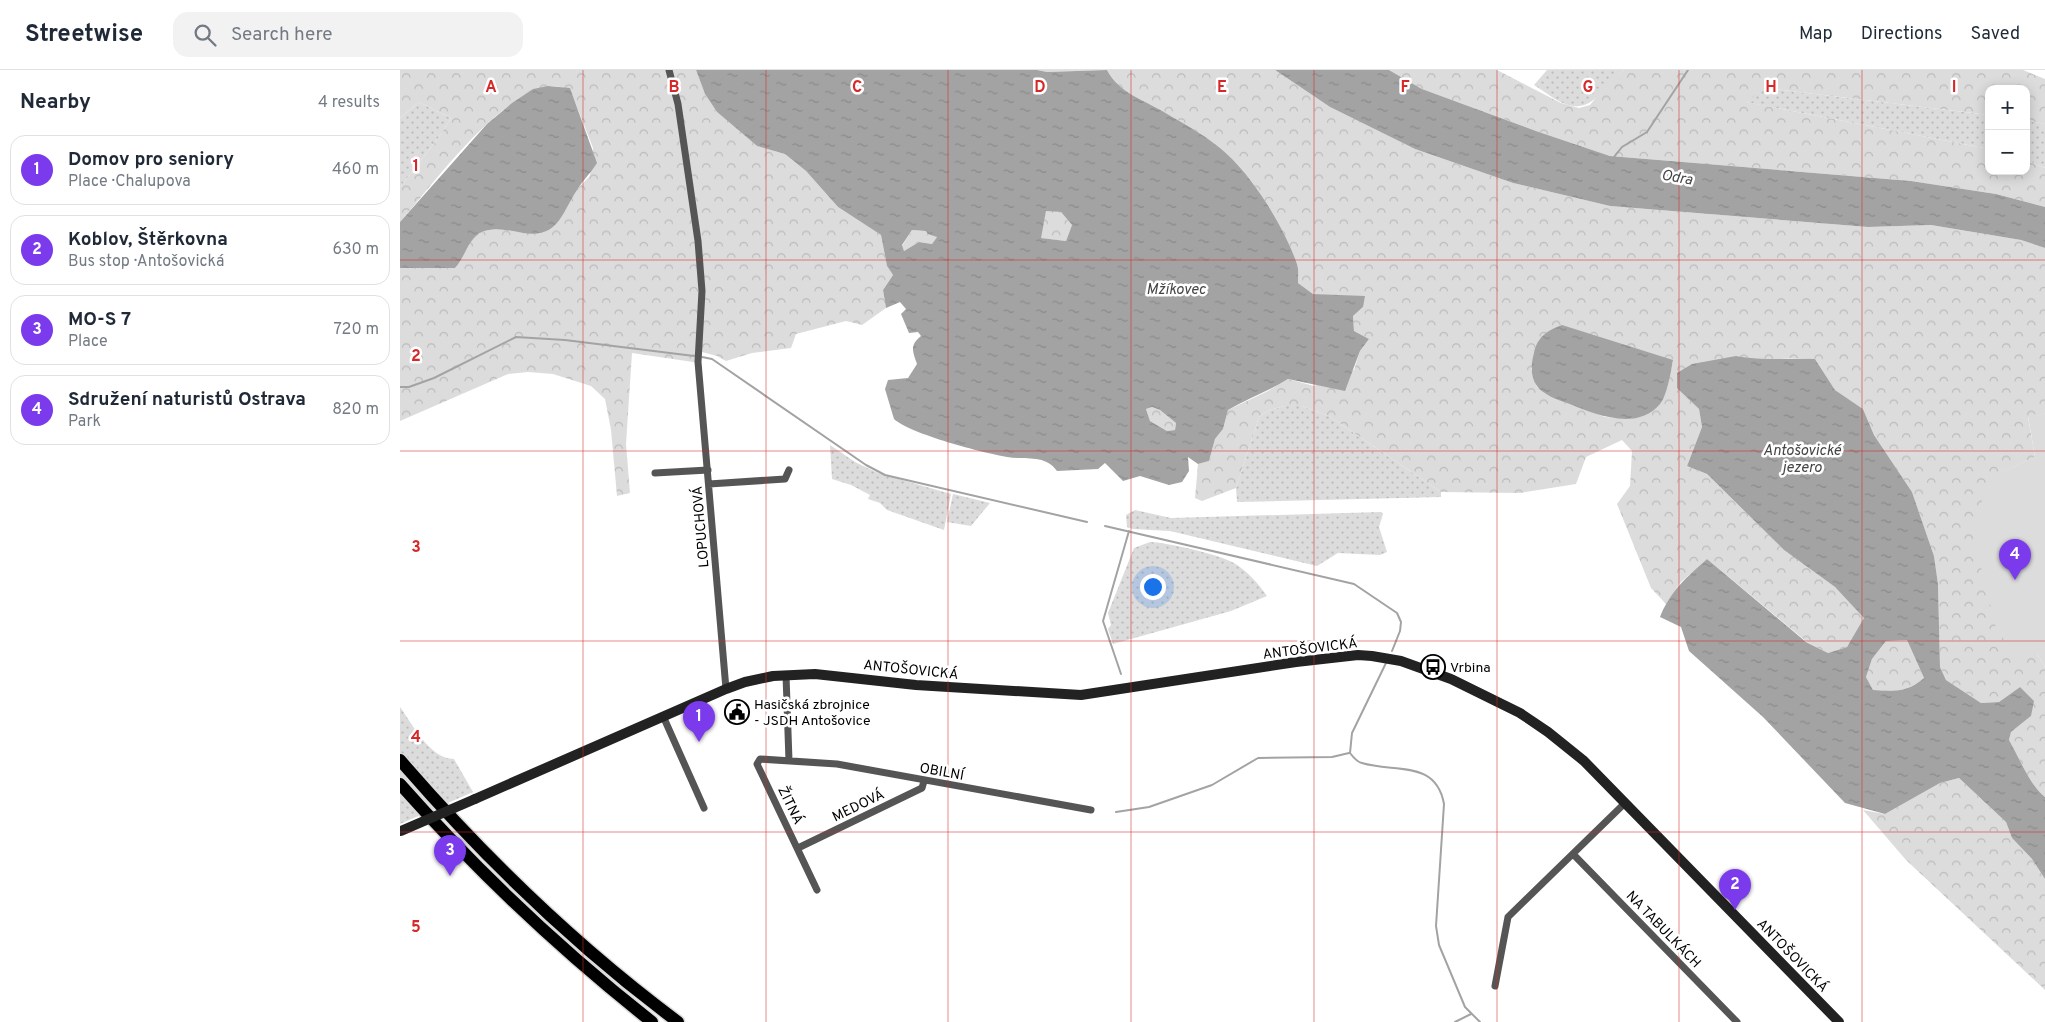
<!DOCTYPE html>
<html lang="en">
<head>
<meta charset="utf-8">
<style>
	body { margin:0; font-family:Overpass,sans-serif; background:#f2f2f3; color:#1f2937 }
	.controls { position:absolute; right:15px; top:15px; display:grid; overflow:hidden; border-radius:10px; box-shadow:0 2px 12px #0003 }
	.controls button { width:45px; height:45px; display:grid; place-items:center; padding:0; border:0; border-bottom:1px solid #e0e1e3; background:#fff; color:#1f2937; font:25px sans-serif }
	.you { position:absolute; left:752px; top:516px; width:18px; height:18px; margin:-12px; border:4px solid #fff; border-radius:50%; background:#1a73e8; box-shadow:0 0 0 8px #1a73e833 }
	.badge { display:grid; place-items:center; width:32px; height:32px; border-radius:50%; background:#7c3aed; color:#fff; font-size:16px; font-weight:700 }
	.pin { position:absolute; translate:-50% -41px; filter:drop-shadow(0 1px 2px #0008) }
	.pin::after { content:''; position:absolute; top:26px; width:18px; height:15px; background:inherit; clip-path:polygon(0 0,100% 0,50% 100%) }
	.list { margin:0; padding:0; list-style:none }
	h2 { display:flex; justify-content:space-between; align-items:center; height:65px; margin:0; padding:0 20px; font-size:21px }
	h2 small { font-size:16px; font-weight:400; color:#747a83 }
	.list li { display:grid; grid-template-columns:32px 1fr auto; gap:15px; align-items:center; box-sizing:border-box; height:70px; margin:0 10px 10px; padding:0 10px; border:1px solid #e0e1e3; border-radius:15px }
	.list b { display:block; font-size:19px; white-space:nowrap }
	.list p { margin:0; font-size:16px; white-space:nowrap; color:#747a83 }
	.list em { font-size:16px; font-style:normal; color:#747a83 }
	.icon { flex:none; width:28px; height:28px; fill:none; stroke:currentColor; stroke-width:2; stroke-linecap:round; stroke-linejoin:round }
	.map { position:relative; flex:none; width:1645px; height:952px; overflow:hidden }
	header { display:flex; align-items:center; gap:30px; box-sizing:border-box; height:70px; padding:0 25px; background:#fff; border-bottom:1px solid #e0e1e3 }
	header strong { font-size:24px }
	nav { display:flex; gap:28px; margin-inline-start:auto; font-size:18px }
	.search { width:350px; height:45px; background:#f2f2f3; display:flex; align-items:center; gap:12px; box-sizing:border-box; padding:0 18px; border-radius:15px; color:#747a83; font-size:19px }
	main { display:flex }
	aside { flex:1; background:#fff }
	.map>svg:first-child { display:block }
	.grass { fill:url(#grass-dots) }
	.forest { fill:url(#forest-crowns); fill-rule:evenodd }
	.green { fill:#dcdcdc }
	.water { fill:url(#water-ripples); fill-rule:evenodd }
	.lines { fill:none; stroke-linecap:round; stroke-linejoin:round }
	.stream { stroke:#a3a3a3; stroke-width:2 }
	.highway-casing { stroke:#dbdbdb; stroke-width:15 }
	.street { stroke:#555; stroke-width:7 }
	.secondary { stroke:#222; stroke-width:10 }
	.highway { stroke:#000; stroke-width:12 }
	.secondary-bridge { stroke:#222; stroke-width:10 }
	.grid { fill:none; stroke:#d62828; stroke-width:1; stroke-opacity:0.55 }
	.labels { text-anchor:middle; stroke-width:5; stroke-linejoin:round; paint-order:stroke }
	.street-label { font-size:14px; fill:#000; stroke:#fff }
	.poi-label { font-size:14px; fill:#000; stroke:#fff; text-anchor:start }
	.water-label { font-size:15px; font-style:italic; fill:#444; stroke:#fff }
	.grid-label { font-size:16px; text-anchor:middle; font-weight:bold; fill:#d62828; stroke:#fff; stroke-width:5; stroke-linejoin:round; paint-order:stroke }
</style>
</head>
<body>
<header>
<strong>Streetwise</strong>
<div class="search"><svg class="icon" aria-label="search" viewBox="0 0 24 24"><circle cx="10" cy="10" r="6"/><path d="M15 15l6 6"/></svg>Search here</div>
<nav><a>Map</a><a>Directions</a><a>Saved</a></nav>
</header>
<main>
<aside>
<h2>Nearby<small>4 results</small></h2>
<ul class="list">
<li><span class="badge">1</span><div><b>Domov pro seniory</b><p>Place · Chalupova</p></div><em>460 m</em></li>
<li><span class="badge">2</span><div><b>Koblov, Štěrkovna</b><p>Bus stop · Antošovická</p></div><em>630 m</em></li>
<li><span class="badge">3</span><div><b>MO-S 7</b><p>Place</p></div><em>720 m</em></li>
<li><span class="badge">4</span><div><b>Sdružení naturistů Ostrava</b><p>Park</p></div><em>820 m</em></li>
</ul>
</aside>
<div class="map">
<svg width="1645" height="952" viewBox="0 0 1645 952">
	<defs>
		<pattern id="grass-dots" width="8" height="8" patternUnits="userSpaceOnUse" patternTransform="scale(1.25)"><rect width="8" height="8" fill="#dcdcdc"/><path d="M2 2h.1M6 6h.1" fill="none" stroke="#bbb" stroke-width="1.8" stroke-linecap="round"/></pattern>
		<pattern id="forest-crowns" width="20" height="18" patternUnits="userSpaceOnUse" patternTransform="scale(1.25)"><rect width="20" height="18" fill="#dcdcdc"/><path d="M2 6a3 3 0 1 1 6 0M12 15a3 3 0 1 1 6 0" fill="none" stroke="#bbb"/></pattern>
		<pattern id="water-ripples" width="26" height="14" patternUnits="userSpaceOnUse" patternTransform="scale(1.25)"><rect width="26" height="14" fill="#a3a3a3"/><path d="M2 4q2-2 4 0t4 0M15 11q2-2 4 0t4 0" fill="none" stroke="#8b8b8b"/></pattern>
	</defs>
	<rect width="100%" height="100%" fill="#fff"/>
	<path class="grass" d="M1147,0H1224C1214,7 1209,13 1202,22C1177,50 1159,31 1134,15Z
		M1365,18L1589,45V79L1345,32Z
		M19,32L51,48L37,70L0,117V48Z
		M1626,50L1645,54V98L1626,90Z
		M885,336H902L929,346L1041,422V427L837,432L836,418L859,347L869,340Z
		M430,375L455,392L478,403L551,424L544,460L487,440L480,433L468,429L470,425L451,415L432,409Z
		M553,424L590,433L571,456L547,452Z
		M735,440L771,448L981,442L983,444L979,457L987,482L980,485L938,483L917,496L770,461L733,459L727,457L726,445Z
		M750,472C770,473 817,484 834,493C847,501 858,513 867,526L831,541L713,574L708,559L711,555L708,543L734,478Z
		M0,637C13,655 30,689 54,689L73,722L0,754Z"/>
	<path class="forest" d="M0,0H296L305,24L317,42L357,76L385,84L406,101L438,137L481,165L487,196L493,205L483,220L486,238L462,255L446,251L396,264L391,278L352,283L326,291L317,286L302,282L300,293L232,283L226,374L230,423L217,426L211,360L205,329L191,316L153,304L128,302L108,304L0,351V198H55C63,190 63,183 69,174C82,154 103,159 123,163L177,119L190,106L193,78L170,19C163,18 154,15 147,17C95,28 35,112 0,152V117L37,70L51,48L19,32L0,48Z
		M637,0H875L930,37L1015,79L1113,113L1210,136L1468,157L1531,155L1621,170L1645,178V344L1643,343L1628,347L1635,387L1591,407L1637,584L1645,597V727C1630,716 1619,687 1609,670L1611,662L1631,646L1620,617L1599,632L1581,633L1546,610L1540,597L1538,514L1534,486L1512,422L1474,365L1463,339L1435,320L1415,289L1389,288L1362,291L1336,286L1277,317L1299,339L1302,357L1287,396L1307,404L1384,480L1435,517L1465,548L1447,577L1428,583L1407,572L1307,489L1280,513L1266,534L1251,518L1217,434L1230,416L1232,381L1222,370L1186,387L1176,414L1120,423L1041,422L929,346L902,336H885L869,340L859,347L836,418L802,431L795,428L798,394L809,391L815,369L823,359L828,340L868,321L888,309L914,316L954,300L960,281L969,269L954,261L953,246L963,237L935,226L913,224L898,213C898,207 899,200 897,194C885,159 855,110 828,85C809,68 786,55 764,42C744,30 719,23 707,0L647,2ZM1218,274L1273,291L1269,308L1248,343L1229,349L1205,347L1157,329L1137,317L1131,298Z
		M989,0H1097L1161,33L1179,38L1190,35L1212,8L1224,0H1623L1645,9V54L1626,50V19H1589V45L1366,18L1346,32L1589,79V101H1626V90L1645,98V137L1596,124L1511,111L1210,86L1136,61L1022,19Z
		M646,140L661,142L672,155L666,171L640,168Z
		M512,160L526,161L537,167L532,174L519,172L504,181L502,176Z
		M752,337L760,340L776,353L775,360L767,361L750,351L746,339Z
		M1507,570L1524,608C1505,623 1496,621 1473,620L1466,607L1472,589L1486,571Z
		M1559,708L1606,752L1612,768L1632,789L1645,809V920L1506,790L1463,740L1485,744L1540,713Z"/>
	<path class="green" d="M1643,342L1645,344V597L1637,584L1616,586L1596,558L1572,461L1590,407L1635,387L1628,346Z"/>
	<path class="water" d="M296,0H637L647,2L707,0C719,23 744,30 764,42C786,55 810,68 828,85C855,110 885,159 897,194C899,200 898,207 898,213L913,224L965,226L963,237L953,246L954,261L969,269L960,281L945,321L888,309C869,321 848,328 828,340L823,359L815,369L809,391L798,394L788,387L789,401L782,412L769,415L740,406L723,411L705,393L698,399L657,401C646,384 625,390 607,387C584,383 510,364 494,349L485,319L488,310L508,308L517,294C512,280 510,275 521,266L518,262L509,263L501,244L506,239L500,232L486,238L483,220L493,205L487,196L481,165L438,137L406,101L385,84L357,76L317,42L305,24ZM646,141L661,142L672,155L666,171L641,168ZM512,160L526,161L528,164L537,167L532,174L519,172L504,181L502,175ZM752,337L760,340L776,353L775,360L767,361L750,351L746,339Z
		M875,0H989L1022,19L1136,61L1210,86L1511,111L1596,124L1645,137V178L1621,170L1531,155L1468,157L1210,136L1113,113L1015,79L930,37Z
		M148,16L170,18L197,93C191,103 183,110 177,120C161,144 159,168 123,163C108,161 96,156 82,162C68,168 65,188 55,198H0V152L87,54L112,33L133,19Z
		M1162,255L1273,290C1271,301 1267,326 1260,334C1237,362 1194,344 1167,333C1158,330 1142,324 1137,316C1130,306 1131,294 1134,283C1137,267 1148,260 1162,255Z
		M1336,286C1363,291 1388,288 1415,289L1435,320L1463,339L1474,365L1512,422L1534,486L1538,514L1540,597L1546,610L1581,633L1599,632L1620,617L1634,631L1631,646L1611,662L1609,670C1619,687 1630,716 1645,727V809L1632,789L1612,768L1606,752L1559,708L1540,713L1485,744L1445,733L1363,647L1289,581L1281,557L1260,547C1271,520 1286,508 1307,489L1406,572L1428,583L1447,577L1464,548L1435,517L1384,480L1307,404L1287,396L1302,357L1299,339L1277,318V303L1292,294ZM1507,570L1524,608C1506,623 1495,621 1473,620L1466,607L1472,589L1486,571Z"/>
	<g class="lines">
		<path class="stream" d="M1214,87L1222,77L1247,62L1288,0
			M302,287L312,289L466,395L485,405L687,452
			M0,317H9L34,308L116,267L165,270L294,286
			M705,456L954,514L997,543L1001,552L1000,561L992,581
			M986,593L952,663L950,683C953,687 957,692 962,693C994,703 1036,689 1044,734L1036,856L1039,875L1065,937L1080,952
			M721,604L703,551L729,461
			M716,742L749,737L812,715L858,688L932,687L949,683
			M1055,952L1071,944"/>
		<defs>
			<path id="highway" d="M0,690C83,786 176,876 278,952
				M0,714C77,801 161,880 252,952"/>
		</defs>
		<use href="#highway" class="highway-casing"/>
		<path class="street" d="M269,0L278,34L298,171L302,221L298,292L326,619
			M255,403L308,400
			M309,414L385,409L389,400
			M386,605L389,691
			M263,646L304,738
			M398,778L522,718L524,711
			M1173,784L1337,952
			M417,820L357,694L360,689L437,694L691,740
			M1095,916L1108,847L1225,733"/>
		<path class="secondary" d="M75,729L326,619L345,612L373,606L415,604L516,615L681,625L896,592L958,585L972,586L1001,591L1051,609L1120,643L1148,662L1184,691L1439,952"/>
		<use href="#highway" class="highway"/>
		<path class="secondary-bridge" d="M1,761L75,729"/>
	</g>
	<path class="grid" d="M183,0V952M366,0V952M548,0V952M731,0V952M914,0V952M1097,0V952M1279,0V952M1462,0V952M0,190H1645M0,381H1645M0,571H1645M0,762H1645"/>
	<defs>
		<symbol id="bus-ring" viewBox="-11 -11 22 22"><circle r="9.5" fill="#fff" stroke="#000" stroke-width="1.5"/><path d="M-5-6H5V4H4V6H2V4H-2V6H-4V4H-5ZM-3.5-4V0h7V-4ZM-3.5 1.2v1.5H-2V1.2ZM2 1.2v1.5H3.5V1.2Z" fill="#000"/></symbol>
		<symbol id="civic-ring" viewBox="-11 -11 22 22"><circle r="9.5" fill="#fff" stroke="#000" stroke-width="1.5"/><path d="M-.6-6.5H3V-4.5H.6V-3L4-1V1h2V6H-6V1h2V-1L-.6-3ZM-1.2 2.5V6h2.4V2.5Z" fill="#000"/></symbol>
	</defs>
	<g fill-rule="evenodd">
		<use href="#bus-ring" x="1019" y="583" width="28" height="28"/>
		<use href="#civic-ring" x="323" y="628" width="28" height="28"/>
	</g>
	<g class="labels">
		<g class="street-label">
			<text transform="translate(300 457) rotate(-95)" y="5">LOPUCHOVÁ</text>
			<text transform="translate(910 578) rotate(-7)" y="5">ANTOŠOVICKÁ</text>
			<text transform="translate(511 599) rotate(6)" y="5">ANTOŠOVICKÁ</text>
			<text transform="translate(542 701) rotate(10)" y="5">OBILNÍ</text>
			<text transform="translate(391 735) rotate(64)" y="5">ŽITNÁ</text>
			<text transform="translate(458 735) rotate(-26)" y="5">MEDOVÁ</text>
			<text transform="translate(1264 859) rotate(46)" y="5">NA TABULKÁCH</text>
			<text transform="translate(1393 885) rotate(46)" y="5">ANTOŠOVICKÁ</text>
		</g>
		<g class="poi-label">
			<text x="1050" y="602">Vrbina</text>
			<text x="354" y="639">Hasičská zbrojnice<tspan x="354" dy="16">- JSDH Antošovice</tspan></text>
		</g>
		<g class="water-label">
			<text transform="translate(1277 107) rotate(10)" y="5">Odra</text>
			<text x="776" y="224">Mžíkovec</text>
			<text x="1402" y="385">Antošovické<tspan x="1402" dy="17">jezero</tspan></text>
		</g>
	</g>
	<g class="grid-label">
		<text x="91" y="22">A</text>
		<text x="274" y="22">B</text>
		<text x="457" y="22">C</text>
		<text x="640" y="22">D</text>
		<text x="822" y="22">E</text>
		<text x="1005" y="22">F</text>
		<text x="1188" y="22">G</text>
		<text x="1371" y="22">H</text>
		<text x="1554" y="22">I</text>
		<text x="16" y="101">1</text>
		<text x="16" y="291">2</text>
		<text x="16" y="482">3</text>
		<text x="16" y="672">4</text>
		<text x="16" y="862">5</text>
	</g>
</svg>
<div class="controls">
<button>+</button>
<button>−</button>
</div>
<div class="you"></div>
<div class="pin badge" style="left:299px;top:672px">1</div>
<div class="pin badge" style="left:1335px;top:840px">2</div>
<div class="pin badge" style="left:50px;top:806px">3</div>
<div class="pin badge" style="left:1615px;top:510px">4</div>
</div>
</main>
</body>
</html>
